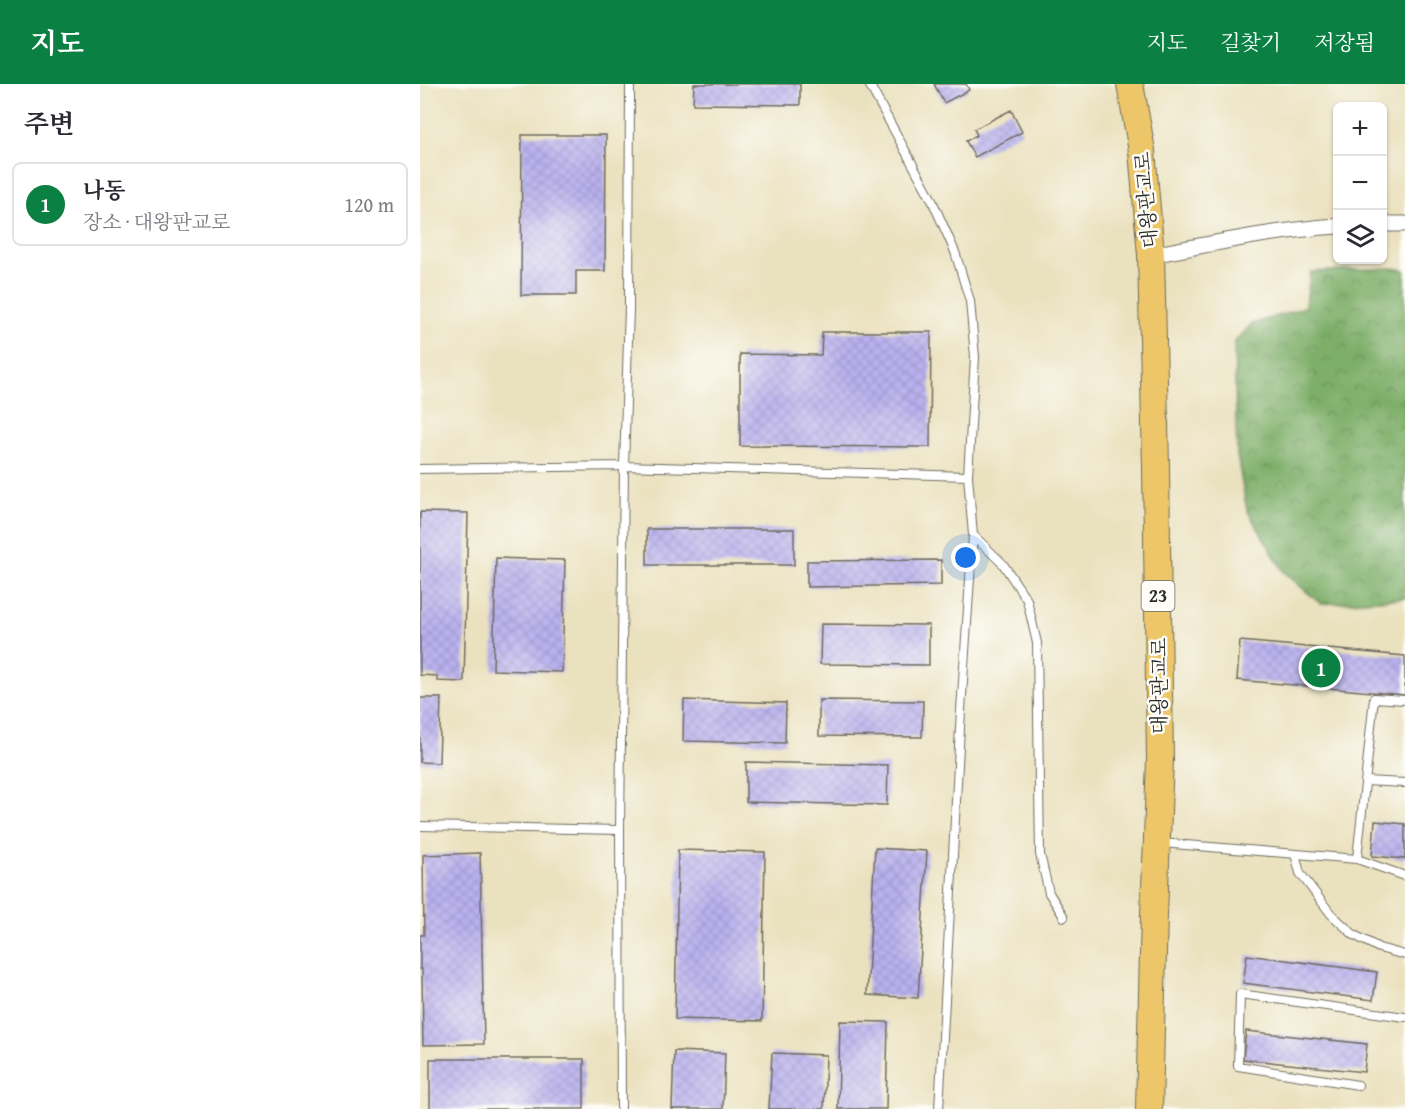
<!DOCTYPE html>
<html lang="ko">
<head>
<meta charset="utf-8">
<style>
	body { margin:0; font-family:"Gentium Book Plus","Noto Serif KR",serif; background:#f2f2f3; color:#2b2b33 }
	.controls { position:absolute; right:18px; top:18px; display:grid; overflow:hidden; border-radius:9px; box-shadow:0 2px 4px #0004 }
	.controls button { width:54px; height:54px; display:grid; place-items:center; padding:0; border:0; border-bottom:2px solid #e1e1e2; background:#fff; color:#2b2b33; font:30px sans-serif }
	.you { position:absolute; left:546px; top:474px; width:21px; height:21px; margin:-15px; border:4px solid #fff; border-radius:50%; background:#1a73e8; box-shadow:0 0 0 9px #1a73e833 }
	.badge { display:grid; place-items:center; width:39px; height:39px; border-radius:50%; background:#0b8043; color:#fff; font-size:20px; font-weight:700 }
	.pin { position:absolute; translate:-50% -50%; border:3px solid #fff; box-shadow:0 2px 6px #0006 }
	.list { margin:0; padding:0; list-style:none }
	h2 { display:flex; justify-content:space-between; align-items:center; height:78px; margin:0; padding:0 24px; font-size:26px }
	h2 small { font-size:20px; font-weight:400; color:#7c7c81 }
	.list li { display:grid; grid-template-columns:39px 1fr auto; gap:18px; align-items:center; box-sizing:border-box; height:84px; margin:0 12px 12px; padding:0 12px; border:2px solid #e1e1e2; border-radius:9px }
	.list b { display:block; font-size:22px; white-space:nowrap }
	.list p { margin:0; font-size:20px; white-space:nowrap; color:#7c7c81 }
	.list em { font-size:20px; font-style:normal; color:#7c7c81 }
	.icon { flex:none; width:33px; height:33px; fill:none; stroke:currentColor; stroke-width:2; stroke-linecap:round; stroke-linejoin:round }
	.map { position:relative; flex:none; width:985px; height:1025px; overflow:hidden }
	header { display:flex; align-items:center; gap:36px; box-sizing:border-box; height:84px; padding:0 30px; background:#0b8043; color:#fff }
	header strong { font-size:28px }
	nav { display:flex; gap:33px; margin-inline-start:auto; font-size:21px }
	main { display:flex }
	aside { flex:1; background:#fff }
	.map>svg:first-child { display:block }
	.forest { fill:url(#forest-crowns); stroke:#546d4a; stroke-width:1.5 }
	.building { fill:url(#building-cross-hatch) }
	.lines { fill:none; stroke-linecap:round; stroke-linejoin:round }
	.service-casing { stroke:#6e6b5e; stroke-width:10 }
	.minor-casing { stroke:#6e6b5e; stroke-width:17 }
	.primary-casing { stroke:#6e6b5e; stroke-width:28 }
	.service { stroke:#fff; stroke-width:8 }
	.minor { stroke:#fff; stroke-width:15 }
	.primary { stroke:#ecc669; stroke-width:26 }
	.labels { text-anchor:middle; stroke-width:5; stroke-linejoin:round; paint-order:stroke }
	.shield { fill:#fdfcf7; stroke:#6a6a68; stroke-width:1.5 }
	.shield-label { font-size:18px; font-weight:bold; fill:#2b2b2b }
	.street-label { font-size:20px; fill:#2b2b2b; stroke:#fdfcf7 }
</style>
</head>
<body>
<header>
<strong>지도</strong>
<nav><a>지도</a><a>길찾기</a><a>저장됨</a></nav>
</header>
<main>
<aside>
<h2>주변<small></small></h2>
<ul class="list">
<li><span class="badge">1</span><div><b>나동</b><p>장소 · 대왕판교로</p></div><em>120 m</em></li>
</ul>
</aside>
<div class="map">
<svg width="985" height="1025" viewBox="0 0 985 1025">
	<defs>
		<pattern id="forest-crowns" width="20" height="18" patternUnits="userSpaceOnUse" patternTransform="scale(1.5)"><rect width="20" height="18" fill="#7eaf69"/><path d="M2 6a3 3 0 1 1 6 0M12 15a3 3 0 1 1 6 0" fill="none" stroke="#678f57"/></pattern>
		<pattern id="building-cross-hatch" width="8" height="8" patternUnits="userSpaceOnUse" patternTransform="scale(1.5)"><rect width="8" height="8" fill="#b9b1ee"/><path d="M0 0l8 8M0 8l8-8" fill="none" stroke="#9f98cc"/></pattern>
	</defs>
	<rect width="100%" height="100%" fill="#fdfcf7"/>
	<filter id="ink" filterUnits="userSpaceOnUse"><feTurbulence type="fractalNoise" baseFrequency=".0167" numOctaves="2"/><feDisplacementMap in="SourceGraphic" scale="12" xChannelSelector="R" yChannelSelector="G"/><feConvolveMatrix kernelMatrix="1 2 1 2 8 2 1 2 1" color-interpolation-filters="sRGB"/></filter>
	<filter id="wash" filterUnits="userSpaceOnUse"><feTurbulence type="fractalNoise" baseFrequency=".008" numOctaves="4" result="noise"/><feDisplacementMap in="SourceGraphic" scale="24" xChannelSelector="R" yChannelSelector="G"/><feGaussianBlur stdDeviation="1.35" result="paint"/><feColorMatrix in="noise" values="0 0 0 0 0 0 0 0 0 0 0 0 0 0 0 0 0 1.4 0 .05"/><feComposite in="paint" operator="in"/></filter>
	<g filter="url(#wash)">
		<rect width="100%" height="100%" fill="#eae1be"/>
		<path class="forest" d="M970,184L985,186V514L901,520L864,488L827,426L817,371L814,259L832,240L885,223L891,188Z"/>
		<g id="blocks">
			<path class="building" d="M274,0H380V21L273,20Z
				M514,0H546L549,6L524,19Z
				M591,26L602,48L555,73L546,57L557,51L554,45Z
				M102,51H186L185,187H156V211H101Z
				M402,248H511L510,363L320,362V270L401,271Z
				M0,428L48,429L44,598L17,597V592L0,591Z
				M227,445H374V481H227Z
				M76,474L145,476L142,588L73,586Z
				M521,476V501L387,503V477Z
				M401,540L509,541V581L400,580Z
				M820,557L985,572V611L817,596Z
				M0,614H21L19,679L0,678Z
				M264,616L366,619L365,659L263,657Z
				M399,616L503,617L502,653L399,652Z
				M326,678L468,681L467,721L326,718Z
				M955,737L985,740V775L952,772Z
				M455,764L507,767L498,914L447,911Z
				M258,766L345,768L342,937L255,935Z
				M60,769L64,960L3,961L2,885H0V851H4L3,771Z
				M827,871L957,888L953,916L823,899Z
				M420,937L468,938L466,1025H418Z
				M826,947L947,960L944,988L823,975Z
				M254,967L305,969L303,1025H252Z
				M352,969L406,971L404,1025H349Z
				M10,975H164V1025H10Z"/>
		</g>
	</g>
	<g filter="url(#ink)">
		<use href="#blocks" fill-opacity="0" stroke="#6e6b5e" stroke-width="1.5"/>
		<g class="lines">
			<defs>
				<path id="service" d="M449,0L511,114L535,168L550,217L555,273L548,392
					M0,385L204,382L548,392L553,451L541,626L519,1025
					M553,451L583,480L607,516L617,559L620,770L629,809L644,833
					M945,697L985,699
					M0,742L200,746
					M741,759L937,775L985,792
					M875,770L880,789L911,830L934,851L959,864L985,871
					M937,775L954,614L985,616
					M938,1001L818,982L820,910L985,933
					M201,1025L200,746L204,382L209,224L210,0"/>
				<path id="minor" d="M962,140H985
					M731,171C792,160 855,146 918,142"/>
				<path id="primary" d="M710,0L722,67L731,171L736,383L740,676L734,830L729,1025"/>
			</defs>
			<use href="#service" class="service-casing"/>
			<use href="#minor" class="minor-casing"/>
			<use href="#primary" class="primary-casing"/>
			<use href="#service" class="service"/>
			<use href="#minor" class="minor"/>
			<use href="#primary" class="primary"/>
		</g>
	</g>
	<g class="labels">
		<rect class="shield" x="721.5" y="497" width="33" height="30" rx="4.5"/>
		<g class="shield-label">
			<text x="738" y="518">23</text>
		</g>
		<g class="street-label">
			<text transform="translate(726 116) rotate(-95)" y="7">대왕판교로</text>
			<text transform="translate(739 602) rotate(-90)" y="7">대왕판교로</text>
		</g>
	</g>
</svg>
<div class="controls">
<button>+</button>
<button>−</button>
<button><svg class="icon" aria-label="layers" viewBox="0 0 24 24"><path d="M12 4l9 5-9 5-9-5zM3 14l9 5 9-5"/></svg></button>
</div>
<div class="you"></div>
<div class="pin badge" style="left:901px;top:584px">1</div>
</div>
</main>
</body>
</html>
